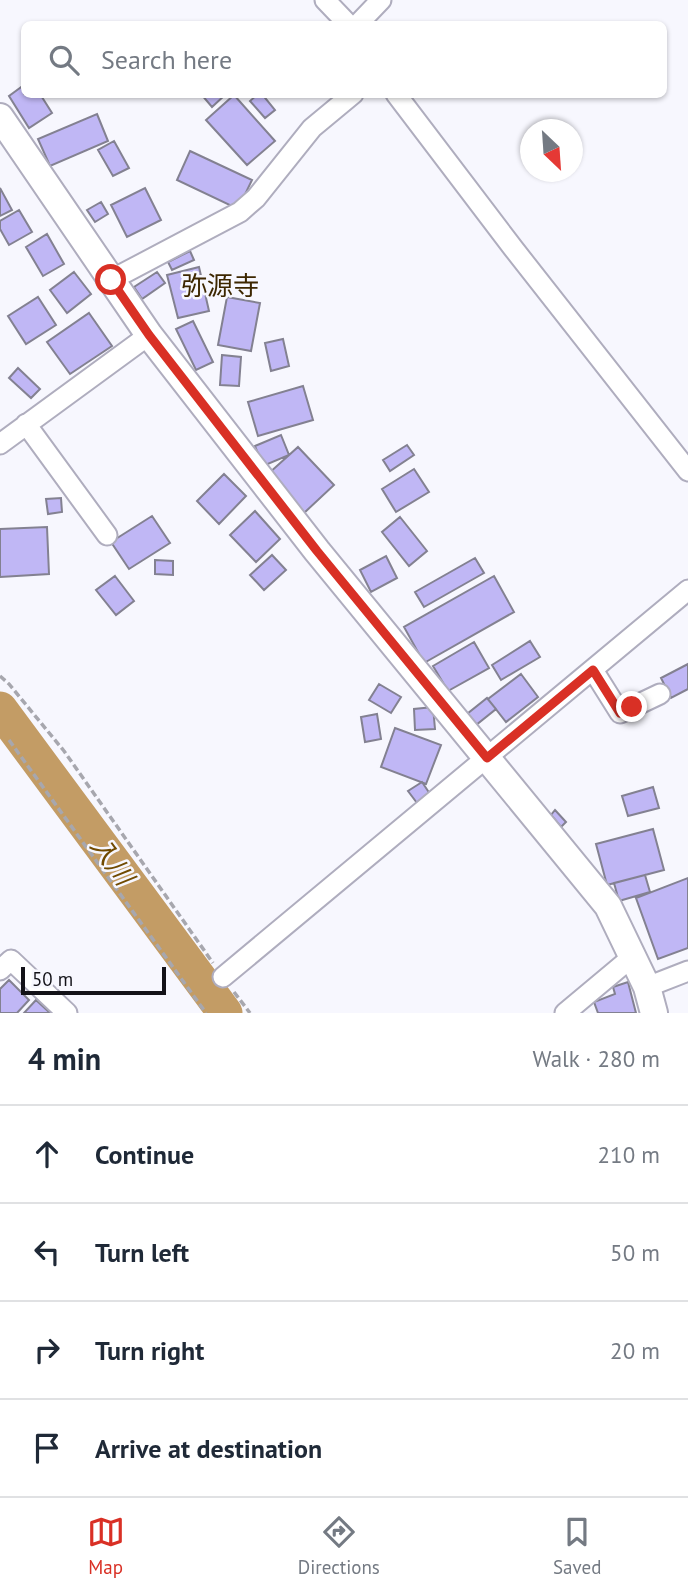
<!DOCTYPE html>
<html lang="en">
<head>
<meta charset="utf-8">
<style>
	body { margin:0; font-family:"PT Sans","Noto Sans JP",sans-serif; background:#f2f2f3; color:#1f2937 }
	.compass { position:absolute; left:520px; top:119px; width:63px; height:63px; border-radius:50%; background:#fff; box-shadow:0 2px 5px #0004; rotate:155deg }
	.scale { position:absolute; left:21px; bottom:18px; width:145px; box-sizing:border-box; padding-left:7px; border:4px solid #131218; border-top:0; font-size:19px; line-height:24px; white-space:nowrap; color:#131218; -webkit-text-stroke:5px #f7f7fe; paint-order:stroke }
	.stop { position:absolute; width:21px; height:21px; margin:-16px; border:5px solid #d93025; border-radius:50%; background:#fff }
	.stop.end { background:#d93025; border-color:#fff; box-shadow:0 2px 7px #0008 }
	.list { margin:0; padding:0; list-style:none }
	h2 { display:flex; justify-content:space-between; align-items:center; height:91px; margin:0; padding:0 28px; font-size:30px }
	h2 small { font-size:23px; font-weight:400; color:#747a83 }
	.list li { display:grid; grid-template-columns:46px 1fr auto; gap:21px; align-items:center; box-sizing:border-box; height:98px; padding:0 28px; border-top:2px solid #e0e1e3 }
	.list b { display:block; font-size:26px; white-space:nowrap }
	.list em { font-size:23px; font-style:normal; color:#747a83 }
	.icon { flex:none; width:38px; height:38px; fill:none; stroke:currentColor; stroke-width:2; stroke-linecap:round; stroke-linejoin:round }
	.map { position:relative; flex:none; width:688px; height:1013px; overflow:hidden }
	.search { position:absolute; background:#fff; box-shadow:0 2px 5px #0004; left:21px; right:21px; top:21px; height:77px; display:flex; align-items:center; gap:18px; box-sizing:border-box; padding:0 24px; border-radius:10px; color:#747a83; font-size:26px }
	.sheet { height:483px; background:#fff }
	nav { display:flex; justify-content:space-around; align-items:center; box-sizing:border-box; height:98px; border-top:2px solid #e0e1e3; background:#fff; font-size:19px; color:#747a83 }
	nav a { display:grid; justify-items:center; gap:4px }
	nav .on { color:#d93025 }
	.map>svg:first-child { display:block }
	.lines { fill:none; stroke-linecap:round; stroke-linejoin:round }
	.river { stroke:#c39c65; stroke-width:35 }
	.building { fill:#c0b7f5; stroke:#838191; stroke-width:2 }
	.street-casing { stroke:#afadbe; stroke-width:23 }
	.secondary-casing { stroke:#afadbe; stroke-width:30 }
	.path { stroke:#a7a7ae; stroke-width:3.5; stroke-dasharray:7 3.5; stroke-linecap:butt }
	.street { stroke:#fff; stroke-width:19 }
	.secondary { stroke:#fff; stroke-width:26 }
	.route { stroke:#d93025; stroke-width:9 }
	.labels { text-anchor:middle; stroke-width:5; stroke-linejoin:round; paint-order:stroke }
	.neighbourhood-label { font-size:26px; fill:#3d2701; stroke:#f7f7fe }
	.water-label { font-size:26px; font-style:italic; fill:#704a00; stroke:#f7f7fe }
</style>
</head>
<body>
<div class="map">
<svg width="688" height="1013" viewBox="0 0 688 1013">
	<rect width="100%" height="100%" fill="#f7f7fe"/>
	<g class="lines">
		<path class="river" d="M0,709L225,1013"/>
	</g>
	<path class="building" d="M24,85V94H40L52,113L29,128L9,96Z
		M201,94H226L212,107Z
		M258,94H262L275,110L265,118L250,101Z
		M234,95L275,141L247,165L206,120Z
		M97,114L108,141L50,166L38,139Z
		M114,141L129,168L113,176L98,150Z
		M190,151L252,180L238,209L177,180Z
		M0,188L12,210L0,216Z
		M145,188L161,220L127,237L111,205Z
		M101,202L108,214L95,222L87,210Z
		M19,210L32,232L9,245L0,229V221Z
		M47,234L64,264L43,276L26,247Z
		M190,251L194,260L172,270L168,262Z
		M199,267L209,311L178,318L167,275Z
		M74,272L91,294L67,313L50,290Z
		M157,272L165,283L142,299L134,287Z
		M38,297L56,325L26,344L8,316Z
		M227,297L260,303L251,351L218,345Z
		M89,313L112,346L70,374L47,342Z
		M193,321L213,362L196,370L176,329Z
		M283,339L289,366L271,371L265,343Z
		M222,355L241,357L239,386L220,385Z
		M18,368L40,389L31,398L9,378Z
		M303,386L313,420L258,436L248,402Z
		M281,435L289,455L263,466L255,446Z
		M407,445L414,455L390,471L383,460Z
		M298,447L334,485L304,513L268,474Z
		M414,469L429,492L396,512L382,489Z
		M224,474L246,496L219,524L197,501Z
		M61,498L62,512L48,514L46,499Z
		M255,511L280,539L256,562L230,535Z
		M152,516L170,543L129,569L111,542Z
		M400,517L427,551L409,566L382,532Z
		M47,527L49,574L0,577V529Z
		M272,555L286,570L264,590L250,575Z
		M386,556L397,578L371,592L360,570Z
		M475,558L484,573L424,607L415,592Z
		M155,560L173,561V575L155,574Z
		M115,576L134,601L116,615L96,590Z
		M494,576L514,612L424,663L404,627Z
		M530,641L540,657L501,680L492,665Z
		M474,642L489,668L448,691L433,666Z
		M688,664V689L671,698L661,678Z
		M521,674L538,697L506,722L488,699Z
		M379,684L401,697L391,713L369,700Z
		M487,698L496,709L476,725L467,714Z
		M433,707L435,729L415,730L414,709Z
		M377,714L381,739L365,742L361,717Z
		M395,728L441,745L426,784L381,767Z
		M422,782L430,794L417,803L408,791Z
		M653,787L659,808L628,816L622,796Z
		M555,810L566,822L561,827L551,815Z
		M653,829L664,870L607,885L596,844Z
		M645,875L650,892L619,901L614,883Z
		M688,878V948L658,959L636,898Z
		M9,980L29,1000L17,1013H0V989Z
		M628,982L636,1013H598L594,1002L615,994L613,987Z
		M36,1000L50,1013H24Z"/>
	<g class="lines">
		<defs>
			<path id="street" d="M325,0L348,24
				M358,24L381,0
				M396,94L513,248L688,471
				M111,280L240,212L256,198L312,128L353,94
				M26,424L107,535
				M0,444L149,335
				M593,670L620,713L660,694
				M0,970L11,960L67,1013
				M223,977L688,590
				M647,987L688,971
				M565,1013L632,957"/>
			<path id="secondary" d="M0,117L149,335L317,551L608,906L647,987L654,1013"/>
		</defs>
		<use href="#street" class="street-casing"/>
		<use href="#secondary" class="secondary-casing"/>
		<path class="path" d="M0,676L9,684L64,751L213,963
			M9,740L206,1013
			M234,992L250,1013"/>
		<use href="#street" class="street"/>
		<use href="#secondary" class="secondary"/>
	</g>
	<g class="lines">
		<path class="route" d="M111,280L149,335L317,551L487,758L593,670L620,713L632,707"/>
	</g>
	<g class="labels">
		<g class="neighbourhood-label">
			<text x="220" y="295">弥源寺</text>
		</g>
		<g class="water-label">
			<text transform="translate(112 861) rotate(54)" y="9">入川</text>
		</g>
	</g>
</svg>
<svg class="compass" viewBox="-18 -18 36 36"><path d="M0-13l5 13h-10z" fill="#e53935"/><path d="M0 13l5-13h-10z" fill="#747a83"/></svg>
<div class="scale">50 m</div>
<div class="stop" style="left:111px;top:280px"></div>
<div class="stop end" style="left:632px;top:707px"></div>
<div class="search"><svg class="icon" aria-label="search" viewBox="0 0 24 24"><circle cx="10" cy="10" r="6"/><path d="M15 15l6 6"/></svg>Search here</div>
</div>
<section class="sheet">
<h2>4 min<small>Walk · 280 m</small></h2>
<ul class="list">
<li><svg class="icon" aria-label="ahead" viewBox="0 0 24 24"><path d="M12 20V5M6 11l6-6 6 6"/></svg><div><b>Continue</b></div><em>210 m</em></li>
<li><svg class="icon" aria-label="left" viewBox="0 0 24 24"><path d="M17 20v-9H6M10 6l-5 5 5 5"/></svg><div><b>Turn left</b></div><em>50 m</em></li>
<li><svg class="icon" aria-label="right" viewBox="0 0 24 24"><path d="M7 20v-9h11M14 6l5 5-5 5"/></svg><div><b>Turn right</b></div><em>20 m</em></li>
<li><svg class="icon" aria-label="arrive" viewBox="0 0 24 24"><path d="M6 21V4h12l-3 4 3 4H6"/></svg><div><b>Arrive at destination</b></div></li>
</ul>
</section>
<nav>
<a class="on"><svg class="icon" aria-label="map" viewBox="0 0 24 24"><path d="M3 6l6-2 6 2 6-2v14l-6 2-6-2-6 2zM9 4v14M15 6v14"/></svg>Map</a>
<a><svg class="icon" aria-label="directions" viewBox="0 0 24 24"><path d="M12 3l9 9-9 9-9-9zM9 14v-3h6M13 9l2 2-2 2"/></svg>Directions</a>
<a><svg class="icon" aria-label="saved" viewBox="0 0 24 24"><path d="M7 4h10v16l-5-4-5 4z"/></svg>Saved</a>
</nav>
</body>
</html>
